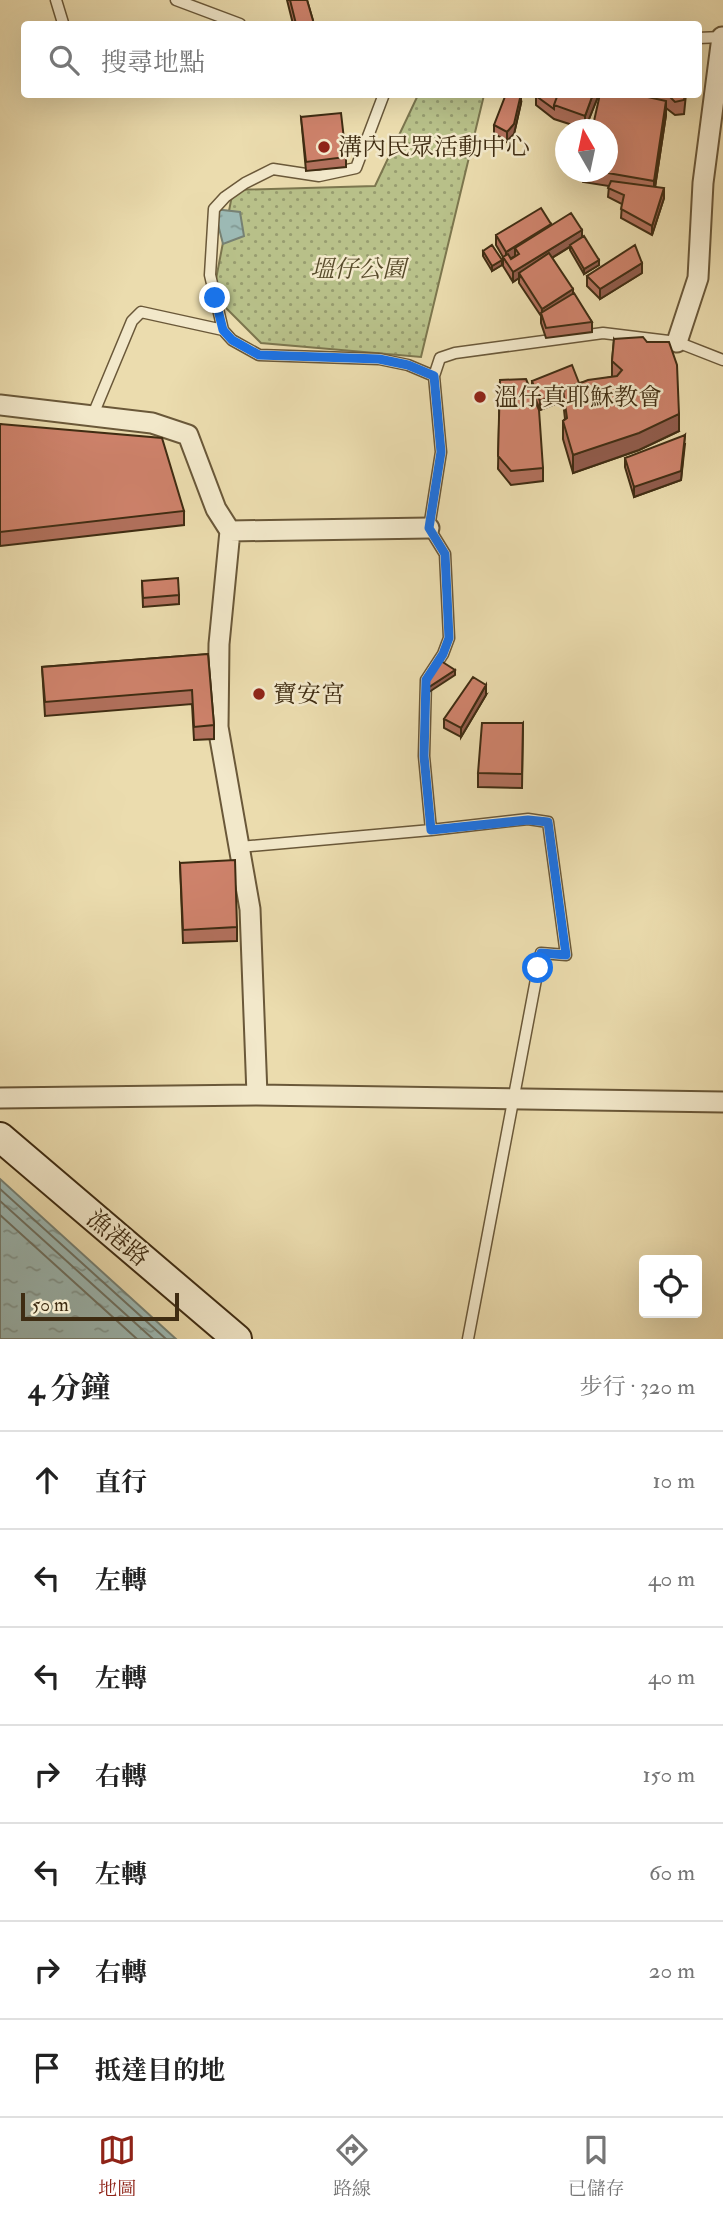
<!DOCTYPE html>
<html lang="zh-TW">
<head>
<meta charset="utf-8">
<style>
	body { margin:0; font-family:"IM FELL Double Pica","Noto Serif TC",serif; background:#f6f6f6; color:#222 }
	.controls { position:absolute; right:21px; bottom:21px; display:grid; overflow:hidden; border-radius:7px; box-shadow:0 7px 28px #0002 }
	.controls button { width:63px; height:63px; display:grid; place-items:center; padding:0; border:0; border-bottom:2px solid #e0e0e0; background:#fff; color:#222; font:35px sans-serif }
	.compass { position:absolute; left:555px; top:119px; width:63px; height:63px; border-radius:50%; background:#fff; box-shadow:0 7px 28px #0002; rotate:351deg }
	.scale { position:absolute; left:21px; bottom:18px; width:158px; box-sizing:border-box; padding-left:7px; border:4px solid #3f2c12; border-top:0; font-size:19px; line-height:24px; white-space:nowrap; color:#3f2c12; -webkit-text-stroke:5px #f2e8ca; paint-order:stroke }
	.stop { position:absolute; width:21px; height:21px; margin:-16px; border:5px solid #1a73e8; border-radius:50%; background:#fff }
	.stop.end { background:#1a73e8; border-color:#fff; box-shadow:0 2px 7px #0008 }
	.list { margin:0; padding:0; list-style:none }
	h2 { display:flex; justify-content:space-between; align-items:center; height:91px; margin:0; padding:0 28px; font-size:30px }
	h2 small { font-size:23px; font-weight:400; color:#767676 }
	.list li { display:grid; grid-template-columns:46px 1fr auto; gap:21px; align-items:center; box-sizing:border-box; height:98px; padding:0 28px; border-top:2px solid #e0e0e0 }
	.list b { display:block; font-size:26px; white-space:nowrap }
	.list em { font-size:23px; font-style:normal; color:#767676 }
	.icon { flex:none; width:38px; height:38px; fill:none; stroke:currentColor; stroke-width:2; stroke-linecap:round; stroke-linejoin:round }
	.map { position:relative; flex:none; width:723px; height:1339px; overflow:hidden }
	.search { position:absolute; background:#fff; box-shadow:0 7px 28px #0002; left:21px; right:21px; top:21px; height:77px; display:flex; align-items:center; gap:18px; box-sizing:border-box; padding:0 24px; border-radius:7px; color:#767676; font-size:26px }
	.sheet { height:777px; background:#fff }
	nav { display:flex; justify-content:space-around; align-items:center; box-sizing:border-box; height:98px; border-top:2px solid #e0e0e0; background:#fff; font-size:19px; color:#767676 }
	nav a { display:grid; justify-items:center; gap:4px }
	nav .on { color:#8f2418 }
	.map>svg:first-child { display:block }
	.park { fill:url(#park-dots); stroke:#7c764e; stroke-width:2 }
	.water { fill:url(#water-ripples); stroke:#778173; stroke-width:2 }
	.lines { fill:none; stroke-linecap:round; stroke-linejoin:round }
	.shore { stroke:#6e7263; stroke-width:2 }
	.lane-casing { stroke:#6a5839; stroke-width:13 }
	.street-casing { stroke:#6a5839; stroke-width:23 }
	.secondary-casing { stroke:#3f2c12; stroke-width:32 }
	.lane { stroke:#f2e8ca; stroke-width:10 }
	.street { stroke:#f2e8ca; stroke-width:19 }
	.secondary { stroke:#f2e8ca; stroke-width:28 }
	.wall { fill:#b1705c; stroke:#3f2c12; stroke-width:2 }
	.shaded-wall { fill:#905b4b; stroke:#3f2c12; stroke-width:2 }
	.building { fill:#ce826b; stroke:#3f2c12; stroke-width:2 }
	.route { stroke:#1a73e8; stroke-width:9 }
	.poi-dot { fill:#8f2418; stroke:#f2e8ca; stroke-width:2.5 }
	.labels { text-anchor:middle; stroke-width:5; stroke-linejoin:round; paint-order:stroke }
	.poi-label { font-size:24px; fill:#3f2c12; stroke:#f2e8ca; text-anchor:start }
	.park-label { font-size:24px; font-style:italic; fill:#574a2a; stroke:#f2e8ca }
	.street-label { font-size:24px; fill:#3f2c12; stroke:#f2e8ca }
</style>
</head>
<body>
<div class="map">
<svg width="723" height="1339" viewBox="0 0 723 1339">
	<defs>
		<pattern id="park-dots" width="8" height="8" patternUnits="userSpaceOnUse" patternTransform="scale(1.75)"><rect width="8" height="8" fill="#b8c089"/><path d="M2 2h.1M6 6h.1" fill="none" stroke="#979c6f" stroke-width="1.8" stroke-linecap="round"/></pattern>
		<pattern id="water-ripples" width="26" height="14" patternUnits="userSpaceOnUse" patternTransform="scale(1.75)"><rect width="26" height="14" fill="#9cb9b4"/><path d="M2 4q2-2 4 0t4 0M15 11q2-2 4 0t4 0" fill="none" stroke="#819791"/></pattern>
	</defs>
	<rect width="100%" height="100%" fill="#ebdcae"/>
	<filter id="stains"><feTurbulence type="fractalNoise" baseFrequency=".00286" numOctaves="4"/><feColorMatrix values="0 0 0 0 .2 0 0 0 0 .09 0 0 0 0 .02 0 0 0 .5 -.17"/></filter>
	<radialGradient id="worn" r=".72"><stop offset=".6" stop-color="#630" stop-opacity="0"/><stop offset="1" stop-color="#630" stop-opacity=".3"/></radialGradient>
	<path class="park" d="M418,95H484L421,357L261,343L213,295L233,190L375,186Z"/>
	<path class="water" d="M214,209L240,212L244,236L223,244Z
		M0,1179L176,1339H0Z"/>
	<g class="lines">
		<path class="shore" d="M0,1189L166,1339
			M0,1201L153,1339
			M0,1215L137,1339"/>
		<defs>
			<path id="lane" d="M56,0L63,23
				M176,0L240,24
				M698,38L722,37
				M384,94L356,168L319,176L273,169L245,183L225,197L214,209L210,275L223,330L232,340L259,355L379,359L408,365L434,376L441,452L429,528L445,554L449,638L443,654L426,680L424,756L431,830L528,819L548,822L566,955L541,953L468,1339
				M434,376L440,358L455,353L603,333L677,342L723,360
				M92,417L132,321L141,312L223,330
				M240,847L431,830"/>
			<path id="street" d="M677,342L698,278L703,183L722,37
				M0,405L152,423L188,435L216,509L230,531L219,644L218,727L250,909L257,1095
				M230,531L429,528
				M0,1098L257,1095L723,1102"/>
			<path id="secondary" d="M0,1137L237,1339"/>
		</defs>
		<use href="#lane" class="lane-casing"/>
		<use href="#street" class="street-casing"/>
		<use href="#secondary" class="secondary-casing"/>
		<use href="#lane" class="lane"/>
		<use href="#street" class="street"/>
		<use href="#secondary" class="secondary"/>
	</g>
	<path class="wall" d="M287,0H307L314,24H293Z
		M536,94H599L585,129L554,119L536,105Z
		M600,94H686L684,114L675,115L666,108V115L655,187L664,198L652,235L621,218L622,204L608,197L609,186L583,182V172H607Z
		M521,103L514,134L507,141L494,134V125Z
		M301,117L346,157V167L306,171Z
		M551,226L582,238L599,265L584,274L570,250V247L552,258L573,294L592,322V332L546,338L541,323V316L519,283V278L513,282L503,266V257L496,245V235Z
		M483,251L502,265L492,271L483,256Z
		M642,273L600,299L587,286V276Z
		M614,339L679,431L639,450L573,473L563,439V421L565,419L563,401L540,410L532,391V381L579,383L612,377V361Z
		M500,380L543,468V481L511,485L498,469Z
		M0,424L184,511V525L0,546Z
		M685,444L681,480L634,497L625,467V458Z
		M142,581L179,595V604L143,607Z
		M208,654L214,725V739L194,740L192,704L45,716L42,667Z
		M486,695L461,737L444,728V719Z
		M523,723L522,788L478,787V773Z
		M180,863L237,927V941L183,943Z"/>
	<path class="shaded-wall" d="M521,94V103L514,134L507,141V132Z
		M593,94H599L585,129V116Z
		M666,101V115L654,194V181Z
		M664,188V198L652,235V226Z
		M551,224V234L515,248V256L506,261V252Z
		M582,230V239L521,277L519,273V278L513,282V272Z
		M502,260V265L492,271V266Z
		M599,260V265L584,274V269Z
		M642,263V273L600,299V289Z
		M573,289V299L542,319V309Z
		M563,391V401L540,410V401Z
		M679,414V431L639,450L573,473V455Z
		M685,435L681,480L634,497V487Z
		M455,670V675L426,694V689Z
		M486,685V695L461,737V728Z"/>
	<path class="building" d="M290,0H307L314,24H296Z
		M506,94H521L514,124L507,132L494,125Z
		M536,94H558L554,105V109L536,96Z
		M558,94H593L585,116L554,105Z
		M600,94H634L666,101L654,181L602,172H607V130H592Z
		M667,94H685L684,100L675,102Z
		M341,113L346,157L306,162L301,117Z
		M611,181L664,188L652,226L621,209L624,195L608,188Z
		M541,208L551,224L506,252L496,235Z
		M571,213L582,230L513,272L503,257L508,254L511,259L519,254L515,248Z
		M584,236L599,260L584,269L570,245Z
		M492,245L502,260L492,266L483,251Z
		M635,245L642,263L600,289L587,276Z
		M549,253L573,289L542,309L519,273Z
		M574,293L592,322L546,328L541,313Z
		M643,337L647,342H669L677,365L679,414L639,433L573,455L563,421L567,418L563,390L588,380L617,376L622,370L612,361L614,339Z
		M572,365L579,383L563,390L564,391L540,401L532,381Z
		M526,379L539,410L543,468L511,471L498,456L500,380Z
		M0,424L162,438L184,511L0,532Z
		M685,435L681,471L634,487L625,458Z
		M178,578L179,595L143,598L142,581Z
		M208,654L214,725L194,727L192,690L45,702L42,667Z
		M441,661L455,670L426,689V675Z
		M473,677L486,685L461,728L444,719Z
		M482,723H523L522,774L478,773Z
		M235,860L237,927L183,930L180,863Z"/>
	<g class="lines">
		<path class="route" d="M215,298L223,330L232,340L259,355L379,359L408,365L434,376L441,452L429,528L445,554L449,638L443,654L426,680L424,756L431,830L528,820L548,822L566,955L541,953L538,968"/>
	</g>
	<g class="poi-dot">
		<circle cx="324" cy="147" r="7"/>
		<circle cx="480" cy="397" r="7"/>
		<circle cx="259" cy="694" r="7"/>
	</g>
	<g class="labels">
		<g class="poi-label">
			<text x="338" y="155">溝內民眾活動中心</text>
			<text x="494" y="405">溫仔真耶穌教會</text>
			<text x="273" y="702">寶安宮</text>
		</g>
		<g class="park-label">
			<text x="358" y="277">塭仔公園</text>
		</g>
		<g class="street-label">
			<text transform="translate(118 1238) rotate(40)" y="8">漁港路</text>
		</g>
	</g>
	<rect width="100%" height="100%" filter="url(#stains)"/>
	<rect width="100%" height="100%" fill="url(#worn)"/>
</svg>
<div class="controls">
<button><svg class="icon" aria-label="locate" viewBox="0 0 24 24"><circle cx="12" cy="12" r="6"/><path d="M12 2v4M12 18v4M2 12h4M18 12h4"/></svg></button>
</div>
<svg class="compass" viewBox="-18 -18 36 36"><path d="M0-13l5 13h-10z" fill="#e53935"/><path d="M0 13l5-13h-10z" fill="#767676"/></svg>
<div class="scale">50 m</div>
<div class="stop" style="left:538px;top:968px"></div>
<div class="stop end" style="left:215px;top:298px"></div>
<div class="search"><svg class="icon" aria-label="search" viewBox="0 0 24 24"><circle cx="10" cy="10" r="6"/><path d="M15 15l6 6"/></svg>搜尋地點</div>
</div>
<section class="sheet">
<h2>4 分鐘<small>步行 · 320 m</small></h2>
<ul class="list">
<li><svg class="icon" aria-label="ahead" viewBox="0 0 24 24"><path d="M12 20V5M6 11l6-6 6 6"/></svg><div><b>直行</b></div><em>10 m</em></li>
<li><svg class="icon" aria-label="left" viewBox="0 0 24 24"><path d="M17 20v-9H6M10 6l-5 5 5 5"/></svg><div><b>左轉</b></div><em>40 m</em></li>
<li><svg class="icon" aria-label="left" viewBox="0 0 24 24"><path d="M17 20v-9H6M10 6l-5 5 5 5"/></svg><div><b>左轉</b></div><em>40 m</em></li>
<li><svg class="icon" aria-label="right" viewBox="0 0 24 24"><path d="M7 20v-9h11M14 6l5 5-5 5"/></svg><div><b>右轉</b></div><em>150 m</em></li>
<li><svg class="icon" aria-label="left" viewBox="0 0 24 24"><path d="M17 20v-9H6M10 6l-5 5 5 5"/></svg><div><b>左轉</b></div><em>60 m</em></li>
<li><svg class="icon" aria-label="right" viewBox="0 0 24 24"><path d="M7 20v-9h11M14 6l5 5-5 5"/></svg><div><b>右轉</b></div><em>20 m</em></li>
<li><svg class="icon" aria-label="arrive" viewBox="0 0 24 24"><path d="M6 21V4h12l-3 4 3 4H6"/></svg><div><b>抵達目的地</b></div></li>
</ul>
</section>
<nav>
<a class="on"><svg class="icon" aria-label="map" viewBox="0 0 24 24"><path d="M3 6l6-2 6 2 6-2v14l-6 2-6-2-6 2zM9 4v14M15 6v14"/></svg>地圖</a>
<a><svg class="icon" aria-label="directions" viewBox="0 0 24 24"><path d="M12 3l9 9-9 9-9-9zM9 14v-3h6M13 9l2 2-2 2"/></svg>路線</a>
<a><svg class="icon" aria-label="saved" viewBox="0 0 24 24"><path d="M7 4h10v16l-5-4-5 4z"/></svg>已儲存</a>
</nav>
</body>
</html>
